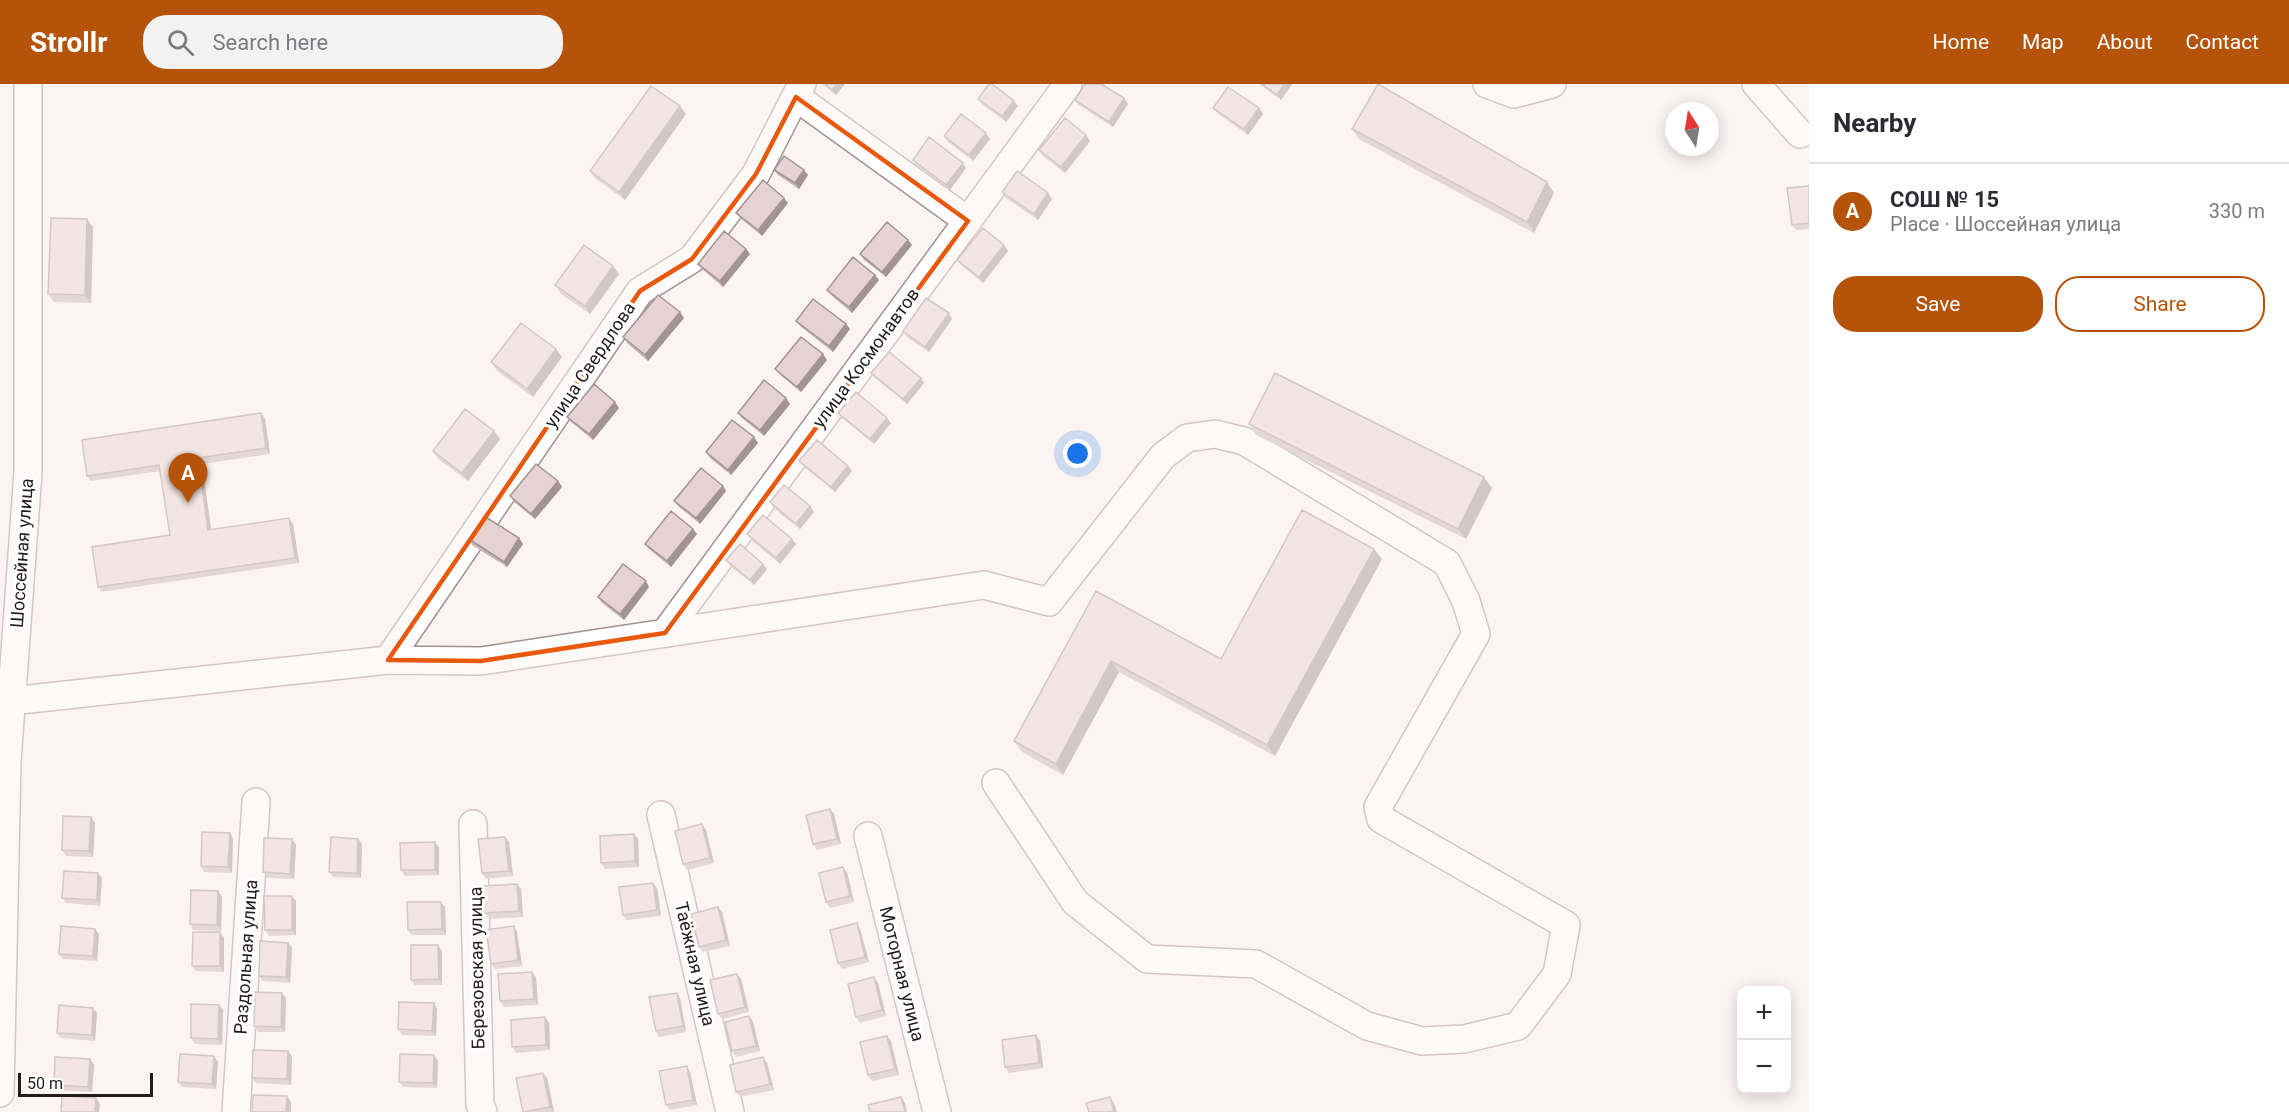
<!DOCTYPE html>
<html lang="en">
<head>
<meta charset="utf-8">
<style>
	body { margin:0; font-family:Roboto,sans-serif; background:#f2f2f3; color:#2b2b33 }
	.controls { position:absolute; right:18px; bottom:18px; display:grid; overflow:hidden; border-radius:12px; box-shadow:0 3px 15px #0003 }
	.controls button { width:54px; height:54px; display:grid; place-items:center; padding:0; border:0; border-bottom:2px solid #e1e1e2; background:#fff; color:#2b2b33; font:30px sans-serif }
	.compass { position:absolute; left:1665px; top:18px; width:54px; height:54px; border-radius:50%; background:#fff; box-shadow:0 3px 15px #0003; rotate:348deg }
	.scale { position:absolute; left:18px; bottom:15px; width:135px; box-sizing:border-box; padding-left:6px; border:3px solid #221c1b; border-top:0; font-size:16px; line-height:21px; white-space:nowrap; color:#221c1b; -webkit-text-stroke:4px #fff; paint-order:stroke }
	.you { position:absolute; left:1078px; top:370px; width:21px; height:21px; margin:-15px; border:4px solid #fff; border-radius:50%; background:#1a73e8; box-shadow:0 0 0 9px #1a73e833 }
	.badge { display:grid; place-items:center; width:39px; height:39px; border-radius:50%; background:#b45309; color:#fff; font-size:20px; font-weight:700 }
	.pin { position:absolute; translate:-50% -50px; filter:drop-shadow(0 2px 3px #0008) }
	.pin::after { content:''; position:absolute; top:32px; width:21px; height:18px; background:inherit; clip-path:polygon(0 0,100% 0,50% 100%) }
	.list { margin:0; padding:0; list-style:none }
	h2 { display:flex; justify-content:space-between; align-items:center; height:78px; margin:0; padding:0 24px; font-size:26px }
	h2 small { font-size:20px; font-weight:400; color:#7c7c81 }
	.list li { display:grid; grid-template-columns:39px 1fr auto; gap:18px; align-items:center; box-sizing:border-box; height:96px; padding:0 24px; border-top:2px solid #e1e1e2 }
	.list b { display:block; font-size:22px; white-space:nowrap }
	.list p { margin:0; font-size:20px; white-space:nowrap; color:#7c7c81 }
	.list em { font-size:20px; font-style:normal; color:#7c7c81 }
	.actions { display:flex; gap:12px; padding:18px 24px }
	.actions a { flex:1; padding:14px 0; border:2px solid #b45309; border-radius:24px; text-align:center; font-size:21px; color:#b45309 }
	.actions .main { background:#b45309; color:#fff }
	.icon { flex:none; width:33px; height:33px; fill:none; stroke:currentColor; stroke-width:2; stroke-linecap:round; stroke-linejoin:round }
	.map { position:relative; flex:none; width:1809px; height:1028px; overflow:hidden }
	header { display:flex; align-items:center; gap:36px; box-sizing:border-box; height:84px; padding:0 30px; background:#b45309; color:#fff }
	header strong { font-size:28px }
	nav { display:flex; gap:33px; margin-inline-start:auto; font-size:21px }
	.search { width:420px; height:54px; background:#f2f2f3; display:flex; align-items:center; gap:15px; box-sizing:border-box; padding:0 21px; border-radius:24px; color:#7c7c81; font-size:22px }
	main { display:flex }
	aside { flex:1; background:#fff }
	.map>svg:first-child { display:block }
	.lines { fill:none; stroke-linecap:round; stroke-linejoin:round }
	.minor-casing { stroke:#a3918f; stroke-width:30 }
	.minor { stroke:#fff; stroke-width:27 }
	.wall { fill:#c6b5b4 }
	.shaded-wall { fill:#a19492 }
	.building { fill:#e6d3d1; stroke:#a19492; stroke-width:1.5 }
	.marked { fill:none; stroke:#e8590c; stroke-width:4.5; stroke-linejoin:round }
	.labels { text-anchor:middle; stroke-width:6; stroke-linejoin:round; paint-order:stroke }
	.street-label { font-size:18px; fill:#221c1b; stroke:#fff }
</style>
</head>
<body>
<header>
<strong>Strollr</strong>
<div class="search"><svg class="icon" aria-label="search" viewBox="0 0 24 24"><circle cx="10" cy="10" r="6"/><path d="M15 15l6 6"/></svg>Search here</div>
<nav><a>Home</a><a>Map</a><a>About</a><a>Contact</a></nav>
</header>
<main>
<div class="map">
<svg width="1809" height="1028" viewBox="0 0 1809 1028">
	<rect width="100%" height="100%" fill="#fcf4f3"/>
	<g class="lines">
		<defs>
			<path id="minor" d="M1487,0L1514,10L1552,0
				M1756,0L1800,50
				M796,13L968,137
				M665,549L1068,0
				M388,576L640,207L692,175L756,90L802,0
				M11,617L388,576L481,577L984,501L1049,518L1163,372L1187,354L1215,350L1244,357L1447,479L1466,517L1476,550L1378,723L1381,735L1566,841L1557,890L1518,942L1464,955L1422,957L1367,942L1256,880L1147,875L1075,818L996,699
				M661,731L730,1028
				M473,740L480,1020L483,1028
				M868,752L937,1028
				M0,1009L7,678L28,388V0
				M236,1028L256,718"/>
		</defs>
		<use href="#minor" class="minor-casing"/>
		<use href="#minor" class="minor"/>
	</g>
	<path class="wall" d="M822,0H845L836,11Z
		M1259,0H1292L1281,16Z
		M978,15L1018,22L1006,38L982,20Z
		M1075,16L1128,20L1113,43L1079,21Z
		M680,22L686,30L625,116L596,95L590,87Z
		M1213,24H1259L1263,30L1248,51L1217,29Z
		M1352,45L1554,109L1534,149L1359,55Z
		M1086,51L1090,57L1065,89L1043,72L1039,66Z
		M944,52L990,55L973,77L948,58Z
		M913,76L966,84L950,106L916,81Z
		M774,86L808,91L799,105L778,91Z
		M1809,102V145L1796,146L1792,141Z
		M1002,108L1048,109L1052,115L1038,136L1006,114Z
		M788,119L762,152L740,134L736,129Z
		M93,143L91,219L54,218L48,210Z
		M908,156L912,161L886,193L864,176L860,170Z
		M1004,161L1008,167L983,199L961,181L957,176Z
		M746,165L750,170L723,203L702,185L698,180Z
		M619,190L590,230L561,210L555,201Z
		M879,196L852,229L831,211L827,206Z
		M684,234L648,277L627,259L623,253Z
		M952,235L929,268L907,253L903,247Z
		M796,237L846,240L850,245L833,268L800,242Z
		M556,265L562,273L533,313L497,287L491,278Z
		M827,276L801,308L779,290L775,285Z
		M871,289L921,294L924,299L907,320L875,294Z
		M790,320L764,352L742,334L738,329Z
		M619,324L593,356L571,338L567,333Z
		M838,329L891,339L874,360L842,334Z
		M265,335L270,370L202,380L211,446L293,440L299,479L101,508L98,503L170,451L160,387L91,397L87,392Z
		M1249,340L1492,404L1466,455L1256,351Z
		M494,347L500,355L468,397L438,375L433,367Z
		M758,359L731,391L710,374L706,368Z
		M799,377L848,382L852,387L835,408L803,382Z
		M558,397L562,403L535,435L514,418L510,412Z
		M723,402L726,407L700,440L678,422L674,417Z
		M770,418L810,422L814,428L800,445L773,424Z
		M697,450L671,483L649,465L645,460Z
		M747,450L796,460L780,480L751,456Z
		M519,454L523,460L507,483L472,461L469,455Z
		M1374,465L1382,475L1275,672L1119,588L1063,691L1022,668L1014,657L1096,507L1221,575Z
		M726,476L763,480L767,485L754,501L730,482Z
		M649,503L624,536L602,519L598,513Z
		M830,725L834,730L841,760L817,766L813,760Z
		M91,733L95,739L93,773L66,772L62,766Z
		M702,740L706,746L714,779L687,786L683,780Z
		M230,749L233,755L232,789L204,788L201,782Z
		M634,750L638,755L639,783L605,785L601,779Z
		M505,753L509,758L513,792L486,795L482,789Z
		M292,755L296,761L294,795L267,794L263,788Z
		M358,755L362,760L361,794L333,793L329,788Z
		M439,764V791L405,792L401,786Z
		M847,788L854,818L830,824L826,818Z
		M102,794L100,822L66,819L62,814Z
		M657,804L661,832L627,836L623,831Z
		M521,805L523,833L489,835L485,829Z
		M218,807L222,813L221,847L193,846L190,840Z
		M292,812L296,817V851L269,852L265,846Z
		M445,823L446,851H411L408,846Z
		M718,823L722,828L730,862L703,868L699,863Z
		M514,842L517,848L522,882L495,885L491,880Z
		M860,845L869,878L842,885L838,879Z
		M99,850L97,877L63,875L59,870Z
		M224,854V888L196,887L192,882Z
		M288,859L292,864L290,899L263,897L259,892Z
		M442,867V901H415L411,896Z
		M532,888L536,894L538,921L504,923L500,917Z
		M737,890L741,895L749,928L722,935L718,930Z
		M878,899L886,932L860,939L856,933Z
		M677,909L680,914L686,948L659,953L656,947Z
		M286,914L285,948H258L254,942Z
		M434,919L437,925L436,952L402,951L398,945Z
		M219,921L223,926L222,961L195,960L191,954Z
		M97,929L95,957L61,954L57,949Z
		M749,932L753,938L760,967L736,973L732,967Z
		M545,933L549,939L550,966L516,969L512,963Z
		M891,957L899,991L872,997L868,991Z
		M1040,957L1043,984L1009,989L1005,983Z
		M288,967L292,973L291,1001L256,999L252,994Z
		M434,971L438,977L437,1004L403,1003L399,998Z
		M90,975L94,981L92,1008L57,1006L54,1001Z
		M218,978L216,1005L182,1003L178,998Z
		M767,979L774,1006L740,1013L736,1008Z
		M690,988L697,1021L670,1026L666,1021Z
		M547,994L554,1028H523Z"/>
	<path class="shaded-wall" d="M837,0H845L836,11L832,6Z
		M1284,0H1292L1281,16L1277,11Z
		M1124,14L1128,20L1113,43L1109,38Z
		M1014,17L1018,22L1006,38L1002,32Z
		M680,22L686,30L625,116L619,108Z
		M1259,24L1263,30L1248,51L1244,45Z
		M986,49L990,55L973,77L969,71Z
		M1086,51L1090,57L1065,89L1061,83Z
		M963,79L966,84L950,106L946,101Z
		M804,86L808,91L799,105L795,99Z
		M1547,98L1554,109L1534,149L1527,138Z
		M1048,109L1052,115L1038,136L1034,130Z
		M784,114L788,119L762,152L758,146Z
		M87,135L93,143L91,219L85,211Z
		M908,156L912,161L886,193L882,188Z
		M1004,161L1008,167L983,199L979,193Z
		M746,165L750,170L723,203L720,197Z
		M613,182L619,190L590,230L585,222Z
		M875,191L879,196L852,229L849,223Z
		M680,228L684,234L648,277L645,271Z
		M949,229L952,235L929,268L925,263Z
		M846,240L850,245L833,268L829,262Z
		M556,265L562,273L533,313L527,305Z
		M823,270L827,276L801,308L797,303Z
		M921,294L924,299L907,320L903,315Z
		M786,314L790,320L764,352L760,346Z
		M615,318L619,324L593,356L589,350Z
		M261,329L265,335L270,370L266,364Z
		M887,334L891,339L874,360L870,355Z
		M494,347L500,355L468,397L462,389Z
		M754,353L758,359L731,391L728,386Z
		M198,374L202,380L212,452L208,446Z
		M848,382L852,387L835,408L831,403Z
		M1484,393L1492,404L1466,455L1458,445Z
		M558,397L562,403L535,435L531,430Z
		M723,402L726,407L700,440L696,434Z
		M810,422L814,428L800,445L796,440Z
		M289,434L293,440L299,479L295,474Z
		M693,445L697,450L671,483L667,477Z
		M519,454L523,460L507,483L504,478Z
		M792,455L796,460L780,480L776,474Z
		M1374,465L1382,475L1275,672L1267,661Z
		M763,480L767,485L754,501L750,496Z
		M646,497L649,503L624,536L620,530Z
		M1111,577L1119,588L1063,691L1056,680Z
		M830,725L834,730L841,760L837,755Z
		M91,733L95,739L93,773L89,767Z
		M702,740L706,746L714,779L710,774Z
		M230,749L233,755L232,789L228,783Z
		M634,750L638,755L639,783L635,777Z
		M505,753L509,758L513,792L509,787Z
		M292,755L296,761L294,795L290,790Z
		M358,755L362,760L361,794L357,789Z
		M435,758L439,764V791L435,786Z
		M843,783L847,788L854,818L850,812Z
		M98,789L102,794L100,822L97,816Z
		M653,799L657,804L661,832L657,826Z
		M517,800L521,805L523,833L519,827Z
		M218,807L222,813L221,847L217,841Z
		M292,812L296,817V851L292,846Z
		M441,818L445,823L446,851L442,845Z
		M718,823L722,828L730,862L726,856Z
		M857,839L860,845L869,878L865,873Z
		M514,842L517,848L522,882L518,876Z
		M95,845L99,850L97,877L93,872Z
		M220,848L224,854V888L220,882Z
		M288,859L292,864L290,899L286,893Z
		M438,861L442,867V901L439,895Z
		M532,888L536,894L538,921L534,915Z
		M737,890L741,895L749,928L745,923Z
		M874,893L878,899L886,932L882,926Z
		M282,909L286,914L285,948L281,943Z
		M677,909L680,914L686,948L683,942Z
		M434,919L437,925L436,952L432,947Z
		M219,921L223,926L222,961L218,955Z
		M93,924L97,929L95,957L92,951Z
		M749,932L753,938L760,967L756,962Z
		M545,933L549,939L550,966L546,961Z
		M1036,951L1040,957L1043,984L1039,979Z
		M887,952L891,957L899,991L895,985Z
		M288,967L292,973L291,1001L287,995Z
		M434,971L438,977L437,1004L433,999Z
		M214,972L218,978L216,1005L212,1000Z
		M763,973L767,979L774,1006L770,1000Z
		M90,975L94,981L92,1008L88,1003Z
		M687,982L690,988L697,1021L693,1016Z
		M543,989L547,994L554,1028L550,1023Z
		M287,1012L291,1018V1028H286Z
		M901,1013L905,1019L907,1028H905Z
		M1110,1013L1114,1019L1117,1028H1114Z
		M96,1014L100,1020L99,1028H95Z"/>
	<path class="building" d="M825,0H837L832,6Z
		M989,0H992L1014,17L1002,32L978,15Z
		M1085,0H1101L1124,14L1109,38L1075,16Z
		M1262,0H1284L1277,11Z
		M1378,0L1547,98L1527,138L1352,45Z
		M651,2L680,22L619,108L590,87Z
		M1228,3L1259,24L1244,45L1213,24Z
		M961,30L986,49L969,71L944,52Z
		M1065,34L1086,51L1061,83L1039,66Z
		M929,53L963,79L946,101L913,76Z
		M784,72L804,86L795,99L774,86Z
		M1017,87L1048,109L1034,130L1002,108Z
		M763,96L784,114L758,146L736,129Z
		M1809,102V139L1792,141L1787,104Z
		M51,134L87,135L85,211L48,210Z
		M887,138L908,156L882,188L860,170Z
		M983,144L1004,161L979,193L957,176Z
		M724,147L746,165L720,197L698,180Z
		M584,161L613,182L585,222L555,201Z
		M853,173L875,191L849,223L827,206Z
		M658,211L680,228L645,271L623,253Z
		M926,214L949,229L925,263L903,247Z
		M813,215L846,240L829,262L796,237Z
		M521,239L556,265L527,305L491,278Z
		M801,253L823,270L797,303L775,285Z
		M889,268L921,294L903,315L871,289Z
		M1275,289L1484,393L1458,445L1249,340Z
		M764,296L786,314L760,346L738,329Z
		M594,300L615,318L589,350L567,333Z
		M856,308L887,334L870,355L838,329Z
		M465,325L494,347L462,389L433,367Z
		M261,329L266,364L198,374L208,446L289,434L295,474L98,503L92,463L170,451L159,381L87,392L82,356Z
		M732,336L754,353L728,386L706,368Z
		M817,356L848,382L831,403L799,377Z
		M536,380L558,397L531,430L510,412Z
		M701,384L723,402L696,434L674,417Z
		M784,401L810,422L796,440L770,418Z
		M1302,426L1374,465L1267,661L1111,577L1056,680L1014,657L1096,507L1221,575Z
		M671,427L693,445L667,477L645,460Z
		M763,431L792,455L776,474L747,450Z
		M484,432L519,454L504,478L469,455Z
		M740,460L763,480L750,496L726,476Z
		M623,480L646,497L620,530L598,513Z
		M830,725L837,755L813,760L806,731Z
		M63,732L91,733L89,767L62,766Z
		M702,740L710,774L683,780L675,747Z
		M202,748L230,749L228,783L201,782Z
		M634,750L635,777L601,779L600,752Z
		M331,753L358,755L357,789L329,788Z
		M505,753L509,787L482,789L478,755Z
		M264,754L292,755L290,790L263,788Z
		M435,758V786H401L400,759Z
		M843,783L850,812L826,818L819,789Z
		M64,787L98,789L97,816L62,814Z
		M653,799L657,826L623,831L619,803Z
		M517,800L519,827L485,829L483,802Z
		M191,806L218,807L217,841L190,840Z
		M264,812H292V846H265Z
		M407,818H441L442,845L408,846Z
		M718,823L726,856L699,863L691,830Z
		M857,839L865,873L838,879L830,846Z
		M61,842L95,845L93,872L59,870Z
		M514,842L518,876L491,880L486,846Z
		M193,848H220V882H192Z
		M260,857L288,859L286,893L259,892Z
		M411,861H438L439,895L411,896Z
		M532,888L534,915L500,917L498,890Z
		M737,890L745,923L718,930L710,896Z
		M874,893L882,926L856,933L848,900Z
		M255,908L282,909L281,943L254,942Z
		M677,909L683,942L656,947L649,913Z
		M399,918L434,919L432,947L398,945Z
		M191,920L219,921L218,955L191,954Z
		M59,921L93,924L92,951L57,949Z
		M749,932L756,962L732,967L725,938Z
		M545,933L546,961L512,963L511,936Z
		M1036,951L1039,979L1005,983L1002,956Z
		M887,952L895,985L868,991L860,958Z
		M253,966L288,967L287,995L252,994Z
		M180,970L214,972L212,1000L178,998Z
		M400,970L434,971L433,999L399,998Z
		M55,973L90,975L88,1003L54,1001Z
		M763,973L770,1000L736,1008L730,981Z
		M687,982L693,1016L666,1021L659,987Z
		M543,989L550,1023L523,1028L516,994Z
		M253,1011L287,1012L286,1028H252Z
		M62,1012L96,1014L95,1028H61Z
		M901,1013L905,1028H870L868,1021Z
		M1110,1013L1114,1028H1089L1086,1019Z"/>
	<path d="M0 0H1809V1028H0ZM796,13L968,137L665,549L481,577L388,576L640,207L692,175L756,90Z" fill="#fcf4f3" fill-opacity=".55" fill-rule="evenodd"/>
	<path class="marked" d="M796,13L968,137L665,549L481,577L388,576L640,207L692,175L756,90Z"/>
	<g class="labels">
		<g class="street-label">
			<text transform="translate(866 274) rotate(-54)" y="6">улица Космонавтов</text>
			<text transform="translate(590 281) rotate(-56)" y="6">улица Свердлова</text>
			<text transform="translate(22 469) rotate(-86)" y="6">Шоссейная улица</text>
			<text transform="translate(246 873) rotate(-86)" y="6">Раздольная улица</text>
			<text transform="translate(695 880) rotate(77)" y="6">Таёжная улица</text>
			<text transform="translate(477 884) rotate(-91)" y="6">Березовская улица</text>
			<text transform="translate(902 890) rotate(76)" y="6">Моторная улица</text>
		</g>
	</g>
</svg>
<div class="controls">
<button>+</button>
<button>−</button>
</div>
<svg class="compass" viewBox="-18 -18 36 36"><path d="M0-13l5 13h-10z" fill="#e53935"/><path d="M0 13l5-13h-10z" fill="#7c7c81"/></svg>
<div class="scale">50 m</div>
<div class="you"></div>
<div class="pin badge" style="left:188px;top:419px">A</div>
</div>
<aside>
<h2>Nearby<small></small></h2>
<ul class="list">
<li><span class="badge">A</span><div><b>СОШ № 15</b><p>Place · Шоссейная улица</p></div><em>330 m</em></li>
</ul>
<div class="actions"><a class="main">Save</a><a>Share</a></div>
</aside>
</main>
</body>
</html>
